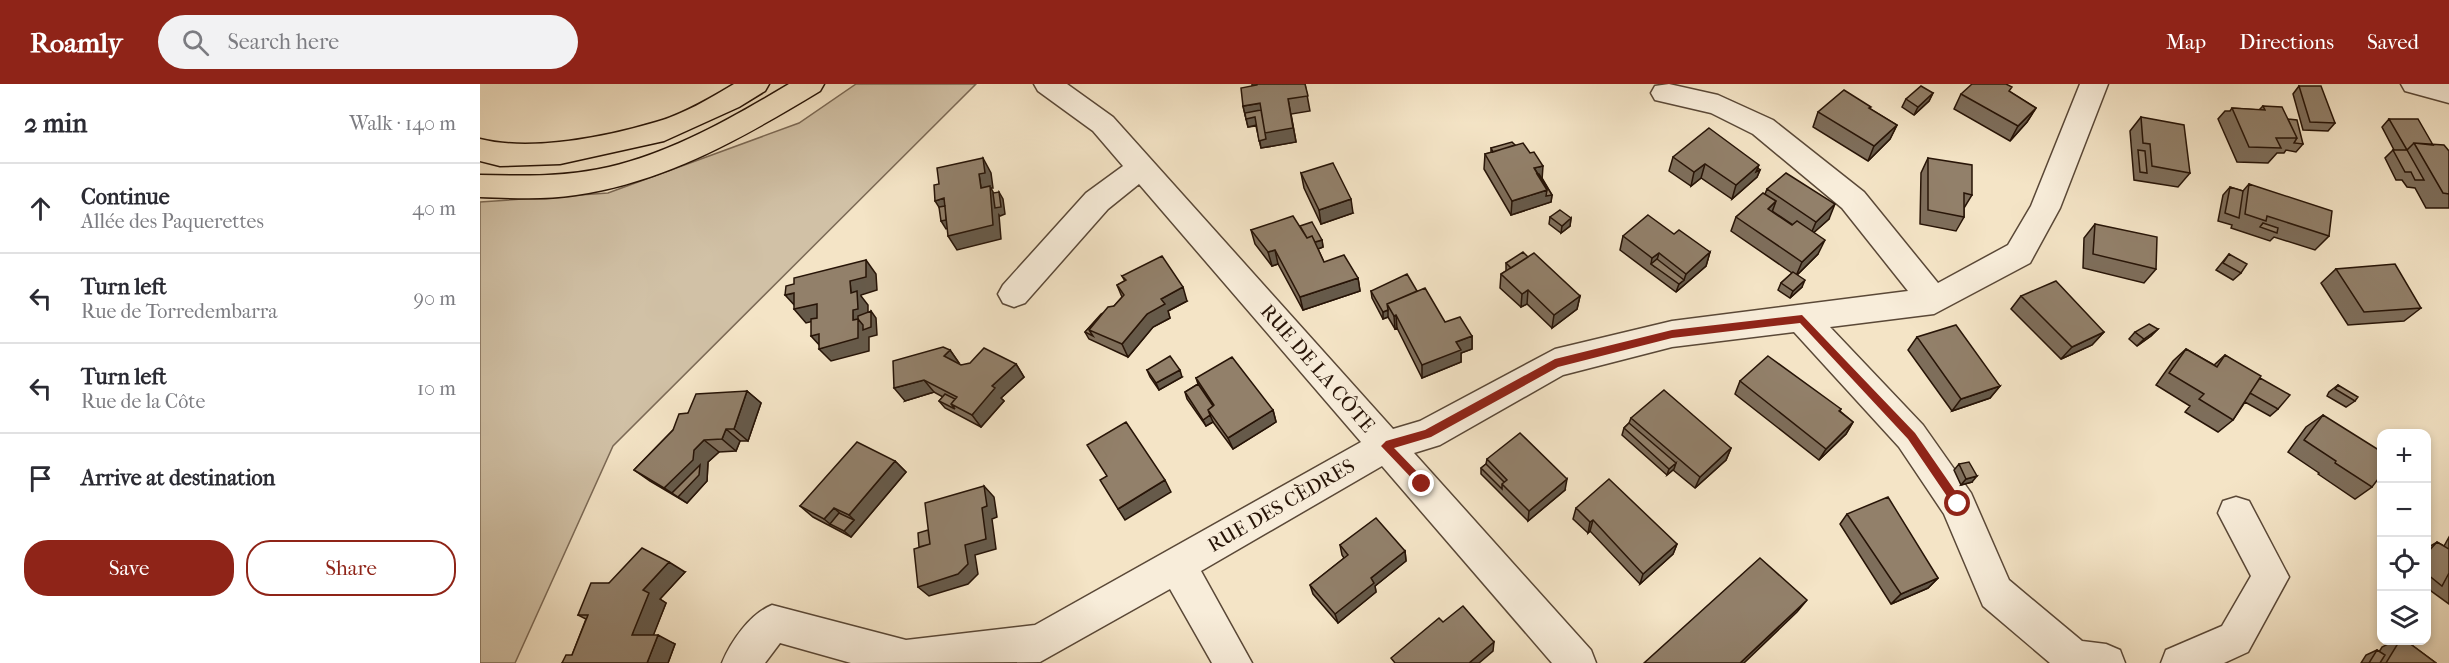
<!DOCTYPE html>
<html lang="en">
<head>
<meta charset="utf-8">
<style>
	body { margin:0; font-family:"IM FELL French Canon",serif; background:#f2f2f3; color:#2b2b33 }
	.controls { position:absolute; right:18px; bottom:18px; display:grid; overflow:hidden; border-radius:12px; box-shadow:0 3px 9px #0003 }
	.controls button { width:54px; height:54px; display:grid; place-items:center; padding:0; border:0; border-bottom:2px solid #e1e1e2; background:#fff; color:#2b2b33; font:30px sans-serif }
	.stop { position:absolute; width:18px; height:18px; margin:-14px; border:4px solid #8f2418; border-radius:50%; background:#fff }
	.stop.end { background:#8f2418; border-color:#fff; box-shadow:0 2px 6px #0008 }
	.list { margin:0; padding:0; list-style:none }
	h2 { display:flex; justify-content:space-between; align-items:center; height:78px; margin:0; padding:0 24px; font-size:26px }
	h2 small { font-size:20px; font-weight:400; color:#7c7c81 }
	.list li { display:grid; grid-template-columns:39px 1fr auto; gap:18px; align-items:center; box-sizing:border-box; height:90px; padding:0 24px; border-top:2px solid #e1e1e2 }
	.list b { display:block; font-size:22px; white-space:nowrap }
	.list p { margin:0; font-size:20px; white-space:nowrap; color:#7c7c81 }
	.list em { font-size:20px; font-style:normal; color:#7c7c81 }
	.actions { display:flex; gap:12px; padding:18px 24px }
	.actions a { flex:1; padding:14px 0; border:2px solid #8f2418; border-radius:24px; text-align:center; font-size:21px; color:#8f2418 }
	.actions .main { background:#8f2418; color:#fff }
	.icon { flex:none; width:33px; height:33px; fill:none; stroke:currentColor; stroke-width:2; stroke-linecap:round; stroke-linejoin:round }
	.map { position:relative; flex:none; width:1969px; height:579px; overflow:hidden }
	header { display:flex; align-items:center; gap:36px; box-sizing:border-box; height:84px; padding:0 30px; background:#8f2418; color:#fff }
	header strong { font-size:28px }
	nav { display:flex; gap:33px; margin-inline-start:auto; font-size:21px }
	.search { width:420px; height:54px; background:#f2f2f3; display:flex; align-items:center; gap:15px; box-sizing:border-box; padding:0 21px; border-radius:33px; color:#7c7c81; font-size:22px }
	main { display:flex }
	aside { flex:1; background:#fff }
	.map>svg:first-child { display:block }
	.green { fill:#d1c1a6; stroke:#7c6a56; stroke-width:1.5 }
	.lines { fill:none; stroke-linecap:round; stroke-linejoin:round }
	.minor-casing { stroke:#5a4837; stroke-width:3 }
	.highway-casing { stroke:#271407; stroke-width:3 }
	.minor { fill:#f8edda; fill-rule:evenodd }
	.highway { fill:#f4e4c6; fill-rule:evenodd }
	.wall { fill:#7e6e5b; stroke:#271407; stroke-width:1.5; fill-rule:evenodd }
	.shaded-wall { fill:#665a4a; stroke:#271407; stroke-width:1.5 }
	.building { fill:#92806a; stroke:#271407; stroke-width:1.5 }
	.route { fill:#8f2418 }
	.labels { text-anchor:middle; stroke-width:4.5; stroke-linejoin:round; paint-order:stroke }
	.street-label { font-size:20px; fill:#271407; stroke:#f8edda }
</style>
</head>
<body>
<header>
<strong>Roamly</strong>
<div class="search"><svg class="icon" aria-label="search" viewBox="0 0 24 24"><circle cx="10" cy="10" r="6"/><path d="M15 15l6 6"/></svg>Search here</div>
<nav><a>Map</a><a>Directions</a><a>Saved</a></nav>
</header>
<main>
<aside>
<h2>2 min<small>Walk · 140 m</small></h2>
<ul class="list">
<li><svg class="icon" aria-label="ahead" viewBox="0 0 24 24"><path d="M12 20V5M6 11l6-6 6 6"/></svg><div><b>Continue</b><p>Allée des Paquerettes</p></div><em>40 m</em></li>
<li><svg class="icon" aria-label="left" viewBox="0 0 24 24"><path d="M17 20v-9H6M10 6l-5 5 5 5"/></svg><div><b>Turn left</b><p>Rue de Torredembarra</p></div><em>90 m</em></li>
<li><svg class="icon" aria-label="left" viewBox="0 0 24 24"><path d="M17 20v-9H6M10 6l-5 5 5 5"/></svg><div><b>Turn left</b><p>Rue de la Côte</p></div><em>10 m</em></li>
<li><svg class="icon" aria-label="arrive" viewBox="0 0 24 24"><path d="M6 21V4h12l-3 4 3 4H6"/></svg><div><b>Arrive at destination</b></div></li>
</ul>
<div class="actions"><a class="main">Save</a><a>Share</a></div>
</aside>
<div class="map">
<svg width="1969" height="579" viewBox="0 0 1969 579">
	<rect width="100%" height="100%" fill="#f4e4c6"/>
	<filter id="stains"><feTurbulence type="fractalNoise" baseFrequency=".00333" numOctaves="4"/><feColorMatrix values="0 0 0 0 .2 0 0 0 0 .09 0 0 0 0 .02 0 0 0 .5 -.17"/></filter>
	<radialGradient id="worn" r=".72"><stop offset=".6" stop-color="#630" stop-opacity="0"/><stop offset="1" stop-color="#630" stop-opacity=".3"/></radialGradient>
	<path class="green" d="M376,0H496L133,362L35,579H0V118L128,109L319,39Z"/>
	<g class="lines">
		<defs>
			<path id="minor" d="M554,0H587L633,33L913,345L940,337L1075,265L1192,237L1428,207L1362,124L1273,50L1231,29L1175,16L1171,9L1175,2L1189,0L1238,11L1293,36L1384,108L1458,199L1528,161L1551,122L1600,0H1628L1580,124L1550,179L1454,230L1350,243L1443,341L1491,409L1529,496L1602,557L1626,560L1640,566L1645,579H1570L1503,522L1464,430L1419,363L1314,248L1192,263L1083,291L960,361L934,369L1111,566L1116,579H1072L902,382L721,487L772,579H732L690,505L560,578L371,579L300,559L285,579H242C251,557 270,530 292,521L426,556L555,541L881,358L659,100L628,125L545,219L534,223L523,219L518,210L523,201L606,109L643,82L613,47L558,7Z
				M1921,0H1969V19L1925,7Z
				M1756,413L1769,417L1809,493L1768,568L1744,579H1681L1686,566L1742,542L1771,492L1738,429L1743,417Z"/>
			<path id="highway" d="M254,0H289L285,7L259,23L184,57L80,80L20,82L0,77V55C51,68 126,53 176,38C202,31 231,14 254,0Z
				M309,0H344L340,7C264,53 186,98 96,111C65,116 32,114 0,113V91C43,92 87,93 129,83C193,68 252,34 309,0Z"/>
		</defs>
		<use href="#minor" class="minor-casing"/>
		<use href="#highway" class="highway-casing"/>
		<use href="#minor" class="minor"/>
		<use href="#highway" class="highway"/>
	</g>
	<path class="wall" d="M772,0H825L830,27L811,30L816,58L781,64L776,42L768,43L763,22L772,2Z
		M1819,2L1855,39L1848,47L1823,46L1813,10Z
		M1530,8L1556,24L1547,38L1530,57L1474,25L1481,10Z
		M1453,9L1449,17L1434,31L1422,23L1426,15Z
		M1783,22L1808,35L1823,60L1816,68L1806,66L1804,69H1797L1788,79L1757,78L1738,35L1745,27H1750L1752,24L1779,26Z
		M1390,25L1417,41L1410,55L1388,77L1333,43L1338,28Z
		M1661,33L1710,89L1698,103L1654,96L1650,47Z
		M1909,35L1953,61L1969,67V124H1946L1935,104L1927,103L1922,96H1916L1905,74L1913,66H1914L1902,43Z
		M1035,61L1062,94L1072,111L1071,118L1031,131L1004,85L1005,70L1011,69V64Z
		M1193,73L1278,84L1280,86L1277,93L1252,115L1221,94L1211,102L1189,87Z
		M1448,74L1492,111L1484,124V133L1476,147L1440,140L1441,89Z
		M821,89L873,129L841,140L824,104Z
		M1769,100L1849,152L1835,166L1794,153L1790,157L1751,144L1752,141L1738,137L1743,111L1750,103L1763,107Z
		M1287,105L1349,135L1333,149L1338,170L1317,191L1322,203L1310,214L1298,206L1301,199L1312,189L1251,147L1256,133L1285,110ZM1292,128V127L1313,141H1312Z
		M1070,133L1091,134L1090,142L1081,149L1069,140Z
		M1615,140L1676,185L1664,199L1603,184L1604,154Z
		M820,142L842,156L843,163L838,165L844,178L878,194L880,207L823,226L798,180L792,182L775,160L771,146Z
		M1194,150L1230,168L1226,182L1196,208L1140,166L1143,152Z
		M1749,170L1761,189L1753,196L1736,186Z
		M1048,173L1100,212L1097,225L1072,244L1047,220L1041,223L1020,204L1021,190L1026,187V179Z
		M1856,185L1941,224L1924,237L1868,241L1841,199Z
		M642,192L707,217L688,227L690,234L673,243L648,273L609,255L605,248L623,229L634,222L642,213L637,201L645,197Z
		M891,207H937L965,238L992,252V265L981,269V278L942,294L917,244L915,245L908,233L903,235L892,214Z
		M1541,212L1624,248L1612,261L1581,275L1531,225Z
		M1678,245L1671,252L1657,262L1649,255L1655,248Z
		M1437,253L1520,302L1510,314L1472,327L1428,266Z
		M1706,265L1734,281L1745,271L1780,294L1798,325L1790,332L1765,318L1753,336L1738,348L1705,328L1710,322L1676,301L1693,277Z
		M470,266L479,279V280L481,281L536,280L544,293L521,314L524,317L501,343L465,324L459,317L463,313L454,308L425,317Z
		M667,286L702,293L679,306L670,293Z
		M716,294L793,326L796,338L753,365L733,338L726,342L707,315L705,308L718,300Z
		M1260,297L1361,325L1360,327L1373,338L1366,350L1339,376L1255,310Z
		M1858,301L1875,317L1866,323L1847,312L1849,308Z
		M267,307L281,319L268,357H260L256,367L239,368L228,378L227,397L207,419L170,397L154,386L193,346L208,329Z
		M1843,331L1892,403L1875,415L1838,390L1839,389L1808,368L1826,343Z
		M1151,334L1251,364L1246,376L1215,404L1193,386L1187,391L1142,351L1144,344L1149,339Z
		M1007,375L1085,406L1048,437L1001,390V384L1006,380Z
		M415,377L426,388L371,453L333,433L320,422Z
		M1479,380L1492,398L1481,401L1474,386Z
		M1096,424L1197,460L1193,470L1160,500L1110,447L1108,449L1093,435Z
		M1367,430L1458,494L1448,504L1411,520L1360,440Z
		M1969,453V520L1947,504V464L1957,458L1964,462Z
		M860,461L925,467L926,477L895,502L896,508L858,539L833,510L830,501L864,474L862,471Z
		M205,488L180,515L186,519L173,551L195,560L188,579H82L92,571L106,535L98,531L129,499Z
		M1916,556H1925L1956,579H1881L1886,571L1897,566L1899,568L1902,563Z"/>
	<path class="shaded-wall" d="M1453,9L1449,17L1434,31L1438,23Z
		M808,15L816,58L781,64L777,41L768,43L763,22Z
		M1556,24L1547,38L1530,57L1538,42Z
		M1417,41L1410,55L1388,77L1394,62Z
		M503,74L511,89L513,104H511L518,117L519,108L523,115L525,130L520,132L519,131L521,155L477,166L468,152L501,104L499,90Z
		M1225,80L1221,94L1211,102L1214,88Z
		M1279,81L1276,88L1280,86L1277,93L1252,115L1256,101Z
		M1063,82L1062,96L1054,84Z
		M1067,106L1072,111L1071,118L1031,131L1032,117Z
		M464,114L474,143L466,145L461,137L464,131L455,117Z
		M871,115L873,129L841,140L839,126Z
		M1296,117L1291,131L1288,125Z
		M1355,120L1349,135L1330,152L1336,138Z
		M1091,134L1090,142L1081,149L1082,142Z
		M842,156L843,163L830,168L828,160Z
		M1345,156L1338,170L1316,192L1322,178Z
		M795,166L798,180L792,182L788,168Z
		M1230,168L1226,182L1196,208L1199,200L1204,196L1206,190Z
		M1179,169L1175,183L1171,180L1172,174Z
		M386,176L396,190L397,206L381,211V212L388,221V238L391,227L396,234L397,251L389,253V267L351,277L339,265L342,264L331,252L373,236L370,197Z
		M878,194L880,207L823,226L820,213Z
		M1325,196L1322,203L1310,214L1313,207Z
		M703,203L707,217L688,227L690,234L673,243L648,273L642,260L667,230L681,215Z
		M1048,206L1047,220L1041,223L1042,210Z
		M314,209L337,220L349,233L326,239L314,225L317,224L305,211Z
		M1100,212L1097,225L1072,244L1074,231Z
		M908,226V233L903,235V228Z
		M916,231L917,244L915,245L914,232Z
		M1678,245L1671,252L1657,262L1664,255Z
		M1624,248L1612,261L1581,275L1592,263Z
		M992,252V265L981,269V278L942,294V281L976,258Z
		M470,266L479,279L474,285L464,272Z
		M536,280L544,293L521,314L524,317L501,343L492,331L512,302Z
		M700,286L702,293L679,306L676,299Z
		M444,296L454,308L425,317L414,304Z
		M1520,302L1510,314L1472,327L1481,315Z
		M267,307L281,319L268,357L254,345Z
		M793,326L796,338L753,365L748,354Z
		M730,331L733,338L726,342L723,336Z
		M1373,338L1366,350L1339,376L1346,365Z
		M246,345L260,357L256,367L242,355Z
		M224,356L239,368L228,378L227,397L207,419L184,404L214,366Z
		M1251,364L1246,376L1215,404L1220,393Z
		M415,377L426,388L371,453L364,447L374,436L369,431Z
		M1196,379L1194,385L1187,391L1189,385Z
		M1497,392L1492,398L1481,401L1486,395Z
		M1087,395L1085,406L1048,437L1049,427Z
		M685,396L691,408L645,436L638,425Z
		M504,402L514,413L517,433L512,435L516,465L495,471L498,490L488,500L449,512L438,503L485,461L502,424Z
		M354,424L366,435L350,440L344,435Z
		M1113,436L1110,447L1108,449L1110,438Z
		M1197,460L1193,470L1160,500L1163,490Z
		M925,467L926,477L895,502L896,508L858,539L855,530L891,494Z
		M189,478L205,488L180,515L186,519L170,560L152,551L163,506Z
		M1458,494L1448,504L1411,520L1421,510Z
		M1327,516L1317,528L1264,579H1260Z
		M178,551L195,560L188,579H167Z
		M1014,558L1013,567L999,579H989Z"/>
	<path class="building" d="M777,0H825L828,12L808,15L813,44L785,49L780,19L763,22L761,4L777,1Z
		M1492,0H1526L1532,3L1529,7L1556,24L1538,42L1481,10Z
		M1441,2L1453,9L1438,23L1426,15Z
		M1819,2H1841L1855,39L1830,38Z
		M1364,6L1391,23L1389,24L1417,41L1394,62L1338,28Z
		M1783,22L1802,23L1817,54H1796L1801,64L1769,63L1752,24L1785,26Z
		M781,26L786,55L779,57L775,33L766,35L765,29Z
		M1661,33L1704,41L1710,89L1672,82L1670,60L1663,59Z
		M1808,35L1817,36L1823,60L1814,59L1817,54Z
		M1909,35H1938L1953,61L1934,59L1927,66Z
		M1229,44L1279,81L1256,101L1225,80L1214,88L1193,73Z
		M1032,58L1035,61L1013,68L1011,64Z
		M1043,59L1050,69L1054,68L1063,82L1054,84L1067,106L1032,117L1005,70Z
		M1934,59L1964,61L1969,67V110L1963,109Z
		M1658,66L1665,67L1667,89L1660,88Z
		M1913,66H1927L1944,96H1935L1931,88H1925Z
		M503,74L505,89L499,90L501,104L510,102L513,141L468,152L464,114L455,117L454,101L459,100L457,84Z
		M1448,74L1492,81V111L1484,109V133L1448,126Z
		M853,79L871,115L839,126L821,89Z
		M1306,89L1355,120L1336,138L1287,105Z
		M1057,90H1059L1072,111L1066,112L1067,106Z
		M1769,100L1852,127L1849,152L1787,132L1786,137L1765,130Z
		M1750,103L1763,107L1759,134L1745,129Z
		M519,108L521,123L515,124L513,109Z
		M1283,109L1296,117L1288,125L1312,141L1317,137L1345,156L1322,178L1256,133Z
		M465,122L466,136L461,137L459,123Z
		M1080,126L1091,134L1082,142L1070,133Z
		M1168,131L1194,150L1199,146L1230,168L1206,190L1179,169L1172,174L1143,152Z
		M813,132L827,154L832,152L844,178L864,171L878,194L820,213L795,166L788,168L771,146Z
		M832,138L842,156L835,158L832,152L827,154L820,142Z
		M1783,139L1798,144L1797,149L1780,143Z
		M1615,140L1677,153L1676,185L1613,170Z
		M1043,168L1048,173L1031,184L1026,179Z
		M1054,169L1100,212L1074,231L1048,206L1042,210L1021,190Z
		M1749,170L1767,180L1761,189L1743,179Z
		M682,172L703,203L681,215L685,220L667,230L642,260L609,246L628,223L634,222L644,211L637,201L646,196L642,192Z
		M1177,175L1204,196L1199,200L1171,180Z
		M386,176V193L370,197L371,209L377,207L378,225L373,226V236L378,235V254L339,265V250L331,252V235L337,234V220L314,225V209L305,211L306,202L314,200V194Z
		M1915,180L1941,224L1884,228L1856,185Z
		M1313,188L1325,196L1313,207L1301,199Z
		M927,190L937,207L907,220L908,226L903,228L891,207Z
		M1576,197L1624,248L1592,263L1541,212Z
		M945,204L965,238L980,233L992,252L976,258L981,266L942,281L916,231L914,232L907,220Z
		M391,227V243L383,246V241L378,235V232Z
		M623,229L609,246L613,252L605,248L621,230Z
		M1669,240L1678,245L1664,255L1655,248Z
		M1476,241L1520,302L1481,315L1437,253Z
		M463,263L470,266L464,272L481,281L490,279L504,264L536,280L512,302L515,304L492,331L471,320L477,313L444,296L414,304L413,277Z
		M1706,265L1737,283L1745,271L1781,292L1753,336L1719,315L1724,310L1689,289Z
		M690,272L700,286L676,299L667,286Z
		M1288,272L1361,325L1359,327L1373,338L1346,365L1260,297Z
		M752,273L793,326L748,354L728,326L734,321L716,294Z
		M1780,294L1810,311L1798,325L1770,309Z
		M718,300L733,322L728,326L730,331L723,336L705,308Z
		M1858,301L1878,313L1875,317L1855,305Z
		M1184,306L1251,364L1220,393L1151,334Z
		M267,307L254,345H246L242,355L224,356L214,366L213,376L184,404L154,386L193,346L199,330L208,329L216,310Z
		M465,310L475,315L471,320L475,325L459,317Z
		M1843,331L1902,368V390L1892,403L1855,379L1856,377L1824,356Z
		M646,338L685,396L638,425L620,396L627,392L607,361Z
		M1149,339L1196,379L1189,385L1144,344Z
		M1040,349L1087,395L1049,427L1022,400L1027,396L1007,375Z
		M377,358L415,377L369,431L354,424L344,435L320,422Z
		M1489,378L1497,392L1486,395L1479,380Z
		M1006,380L1024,398L1022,400V405L1001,384Z
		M220,381L219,391L198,413L192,409Z
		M1129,395L1197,460L1163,490L1113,436L1110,438L1096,424Z
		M504,402L507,422L502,424L506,455L485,461L488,480L478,490L438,503L434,465L450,460L445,419Z
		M1408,413L1458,494L1421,510L1367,430Z
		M359,429L374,436L364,447L350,440Z
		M896,434L925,467L891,494L894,499L855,530L830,501L868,471L860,461Z
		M448,446L450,460L439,463L438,449Z
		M1957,458L1969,465V489L1962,502L1947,490V469Z
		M162,464L189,478L163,506L169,509L152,551H178L167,579H82L86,571H92L108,531H98L111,499H129Z
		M1280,474L1327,516L1260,579H1164Z
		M983,522L1014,558L989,579H915L911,574L959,534L963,538Z
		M1920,556H1925L1956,579H1906Z
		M1897,566L1905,571L1900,579H1889Z"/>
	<path class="route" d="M1322,231L1435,349L1482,417V424H1475L1428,355L1320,239L1192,254L1078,283L951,353L914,364L946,397L947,400L942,405L901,362L906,357L945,346L1075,275L1192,246Z"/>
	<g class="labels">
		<g class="street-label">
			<text transform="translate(838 284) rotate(49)" y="7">RUE DE LA CÔTE</text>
			<text transform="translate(801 421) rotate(-30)" y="7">RUE DES CÈDRES</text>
		</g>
	</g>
	<rect width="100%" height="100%" filter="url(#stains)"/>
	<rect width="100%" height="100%" fill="url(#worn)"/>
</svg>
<div class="controls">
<button>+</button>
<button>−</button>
<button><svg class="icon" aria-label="locate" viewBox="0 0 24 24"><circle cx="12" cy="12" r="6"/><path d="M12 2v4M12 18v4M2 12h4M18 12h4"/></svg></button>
<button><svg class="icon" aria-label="layers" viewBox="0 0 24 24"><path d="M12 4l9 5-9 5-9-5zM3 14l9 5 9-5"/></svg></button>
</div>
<div class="stop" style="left:1478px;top:420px"></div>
<div class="stop end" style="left:942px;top:400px"></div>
</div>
</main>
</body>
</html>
